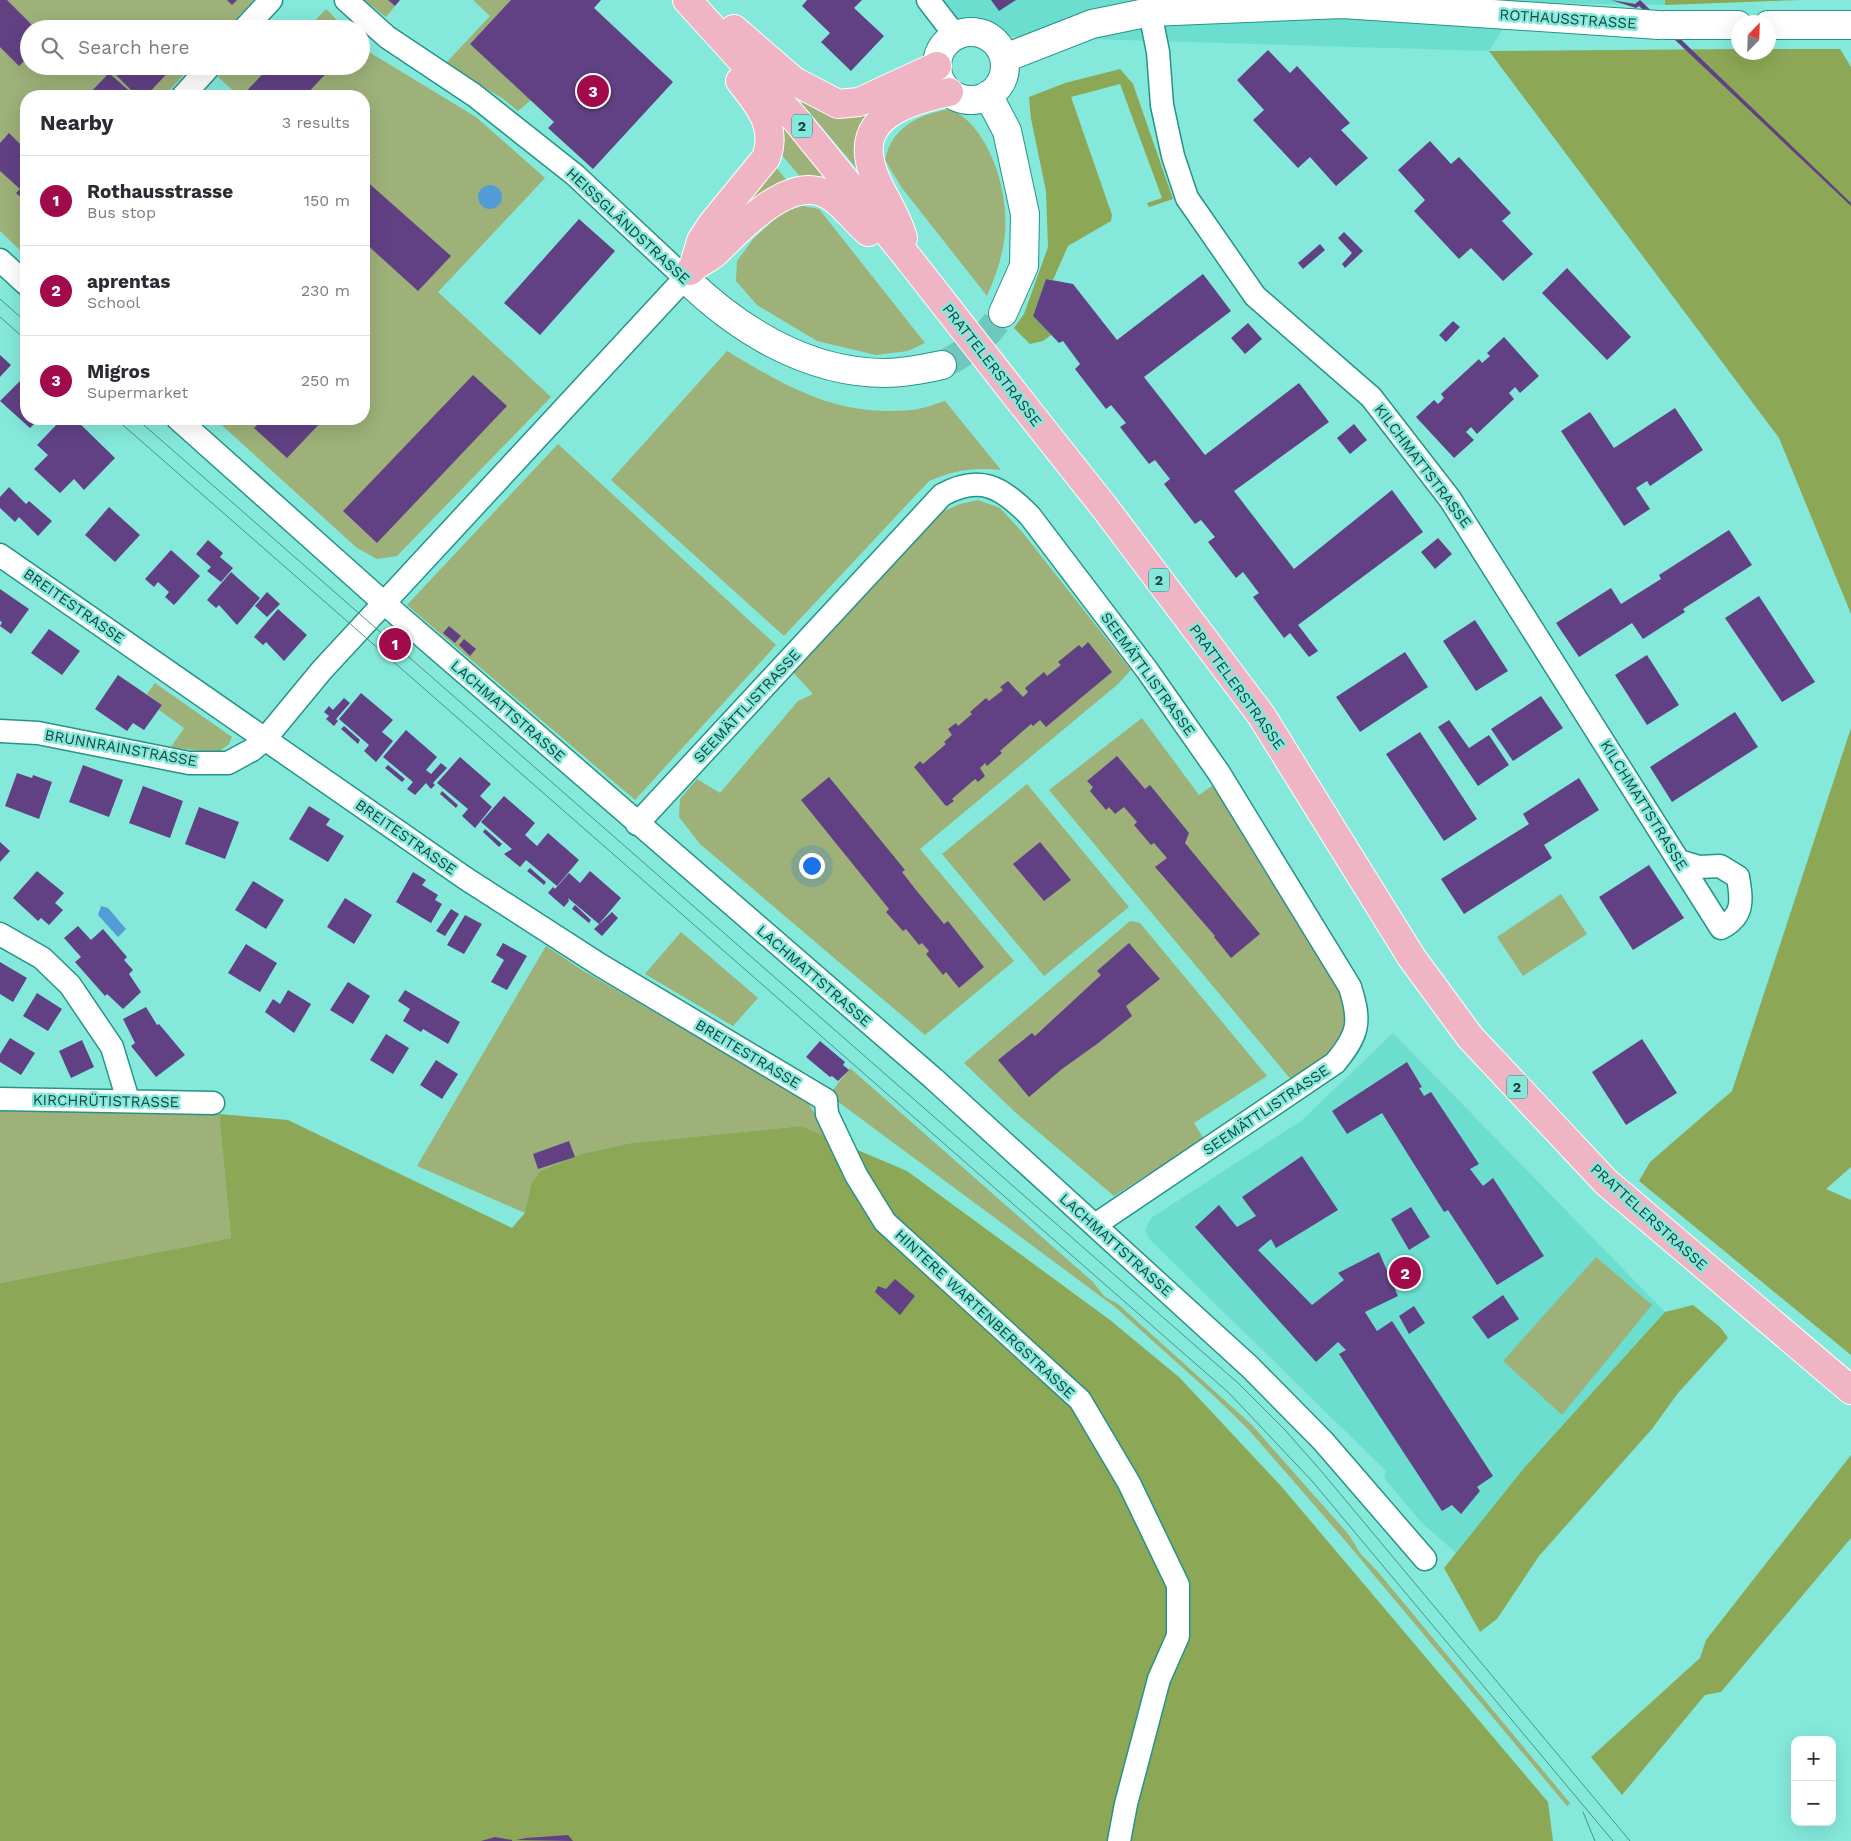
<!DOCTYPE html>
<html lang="en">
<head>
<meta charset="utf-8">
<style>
	body { margin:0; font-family:"Work Sans",sans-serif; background:#f2f2f3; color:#2b2b33 }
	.controls { position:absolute; right:15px; bottom:15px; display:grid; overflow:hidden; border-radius:10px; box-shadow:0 5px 20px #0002 }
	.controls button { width:45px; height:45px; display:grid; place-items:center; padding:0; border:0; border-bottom:1px solid #e1e1e2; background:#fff; color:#2b2b33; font:25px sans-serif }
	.compass { position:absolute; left:1731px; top:15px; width:45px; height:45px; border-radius:50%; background:#fff; box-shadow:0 5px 20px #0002; rotate:23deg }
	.you { position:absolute; left:811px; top:865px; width:18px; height:18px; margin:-12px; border:4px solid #fff; border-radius:50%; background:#1a73e8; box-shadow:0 0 0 8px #1a73e833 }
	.badge { display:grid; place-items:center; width:32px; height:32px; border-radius:50%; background:#a10b4c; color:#fff; font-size:16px; font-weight:700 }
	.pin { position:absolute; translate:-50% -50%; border:2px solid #fff; box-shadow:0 1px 5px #0006 }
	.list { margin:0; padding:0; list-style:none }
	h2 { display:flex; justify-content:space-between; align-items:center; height:65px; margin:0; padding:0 20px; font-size:21px }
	h2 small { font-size:16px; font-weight:400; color:#7c7c81 }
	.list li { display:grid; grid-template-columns:32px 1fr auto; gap:15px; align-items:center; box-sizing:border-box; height:90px; padding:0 20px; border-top:1px solid #e1e1e2 }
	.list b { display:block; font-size:19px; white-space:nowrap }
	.list p { margin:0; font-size:16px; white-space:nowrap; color:#7c7c81 }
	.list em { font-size:16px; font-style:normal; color:#7c7c81 }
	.icon { flex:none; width:28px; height:28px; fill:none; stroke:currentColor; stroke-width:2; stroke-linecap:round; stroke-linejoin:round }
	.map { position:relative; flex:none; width:1851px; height:1841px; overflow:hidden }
	.search { position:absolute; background:#fff; box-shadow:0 5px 20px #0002; left:20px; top:20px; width:350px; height:55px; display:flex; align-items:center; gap:12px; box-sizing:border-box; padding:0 18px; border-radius:28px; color:#7c7c81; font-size:19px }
	.panel { position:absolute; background:#fff; box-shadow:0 5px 20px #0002; left:20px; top:90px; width:350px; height:335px; border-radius:20px }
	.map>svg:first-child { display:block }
	.built { fill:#6bdecf }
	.green { fill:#9db179 }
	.forest { fill:#8ca756 }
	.water { fill:#549cd5 }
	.building { fill:#614184 }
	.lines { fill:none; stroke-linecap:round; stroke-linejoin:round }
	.tertiary-tunnel { stroke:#6fc8bc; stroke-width:28; stroke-dasharray:28 14; stroke-linecap:butt }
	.minor-casing { stroke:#259488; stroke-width:25 }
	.tertiary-casing { stroke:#259488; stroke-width:30 }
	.primary-casing { stroke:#fff; stroke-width:30 }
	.minor { stroke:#fff; stroke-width:22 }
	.tertiary { stroke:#fff; stroke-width:28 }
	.primary { stroke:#efb5c4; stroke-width:28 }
	.tram { stroke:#4b9188; stroke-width:1 }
	.primary-bridge-casing { stroke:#fff; stroke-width:30; stroke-linecap:butt }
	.primary-bridge { stroke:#efb5c4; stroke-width:28 }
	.labels { text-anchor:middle; stroke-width:5; stroke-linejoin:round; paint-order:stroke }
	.shield { fill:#84e9db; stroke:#3a766e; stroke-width:1 }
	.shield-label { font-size:14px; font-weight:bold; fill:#1a4540 }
	.street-label { font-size:15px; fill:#1a4540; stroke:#84e9db }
</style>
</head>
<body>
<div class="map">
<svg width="1851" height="1841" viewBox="0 0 1851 1841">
	<rect width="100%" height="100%" fill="#84e9db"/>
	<path class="built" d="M928,0H1665V5L1519,3L1489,51L955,35Z
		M1393,1033L1665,1312L1524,1468L1456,1553L1421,1522L1384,1478L1386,1471L1150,1240L1145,1230L1151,1218L1301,1121Z"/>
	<path class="green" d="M0,0H254L227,29H29V66H192L164,96H26V243L20,250L0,231Z
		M364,0H388L395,6L386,17Z
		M473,0H511L470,44L531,100L518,111L502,98L445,64L490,16Z
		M326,9L346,29H307Z
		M361,44L369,52L476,117L545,178L438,292L551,397L397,556L377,559L357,548L215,419H364V96H235L237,94L218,77L228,66H264L266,71L270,66H361Z
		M892,99L859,171L802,104L803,101Z
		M950,109C990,126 1009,193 1005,233C1003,256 996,275 987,296L902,188L885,160C892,127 919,114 950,109Z
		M783,127L830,183L802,179L781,154Z
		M775,166L788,182L724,228L755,193Z
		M803,206L819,209L925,343L908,351L876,355L817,341L757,305L736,281L737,261L754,238L784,211Z
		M727,351C789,388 836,417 912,410C923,409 935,404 945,401L1001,470C974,467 954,470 929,481L784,636L611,480Z
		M558,444L776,645L635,800L407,605Z
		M978,500L1000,508L1023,533L1131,670L1117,685L920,849L1014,961L925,1035L700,844L679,817L680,799L697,779L720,793L798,701L813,694L793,672L942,512L960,504Z
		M155,683L232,737L229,744L217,753L171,747L184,728L159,710L162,705L147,694Z
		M1142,718L1199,795L1215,784L1343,989L1349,1024L1337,1048L1293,1082L1049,790Z
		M1027,784L1129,907L1044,976L942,854Z
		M1561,894L1587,934L1523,976L1497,937Z
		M1130,921L1140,923L1267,1076L1194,1123L1204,1139L1114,1196L1016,1113L964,1063Z
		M681,932L758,998L733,1026L645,974Z
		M546,946L582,970L792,1092L809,1104L830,1139L801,1126L631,1143L581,1154L540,1171L531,1184L525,1213L417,1166Z
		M850,1068L1093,1282L1105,1297L1118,1304L1252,1425L1349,1535L1360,1553L1378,1572L1570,1803L1567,1806L1343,1538L1248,1429L1213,1395L1115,1307L829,1095Z
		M213,1103L219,1114L231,1238L0,1283V1104Z
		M1596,1257L1652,1305L1562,1415L1503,1361Z"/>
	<path class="forest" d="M1665,0H1801L1665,5Z
		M1738,49V52H1768L1769,49H1840L1851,67V614L1779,438L1489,51Z
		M1120,69L1133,84L1173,199L1149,207L1147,203L1162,198L1120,84L1071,97L1112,215L1111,221L1068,246L1053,280L1046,279L1033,316L1051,335L1043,341L1030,344L1014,328L1024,314L1048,247L1046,191L1031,119L1029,97L1065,83Z
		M1851,728V1167L1826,1189L1851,1200V1355L1639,1181L1650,1162L1732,1091Z
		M219,1114L288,1120L512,1228L525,1213L531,1184L540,1171L581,1154L631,1143L801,1126L907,1171L1110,1320L1180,1378L1281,1486L1548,1802L1553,1841H0V1283L231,1238Z
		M1693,1305L1720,1327L1728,1338L1678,1393L1652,1429L1539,1556L1497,1619L1480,1632L1444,1568L1524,1468L1665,1312Z
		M1851,1455V1538L1721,1692L1705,1695L1622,1795L1591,1757L1700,1658L1706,1640Z"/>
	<path class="water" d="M478 197a12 12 0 1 1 24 0a12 12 0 1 1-24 0Z
		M101,906L108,908L126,929L118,937L98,915Z"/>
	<path class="building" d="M0,0H7L36,29H29V56L19,66L0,47Z
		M227,0H237L232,5Z
		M388,0H400L395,6Z
		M511,0H601L594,8L673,82L593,169L548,128L554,122L470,44Z
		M807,0H862L854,8L884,36L851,71L821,42L830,33L802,6Z
		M991,0H1016L999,11Z
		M1611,0L1635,4L1640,0L1851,203V206L1639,6L1636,8Z
		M309,24L315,29H305Z
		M1268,50L1290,73L1297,66L1350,123L1341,130L1368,158L1336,186L1310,157L1298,168L1253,120L1264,110L1237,80Z
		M123,66H174L146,96H137L115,74Z
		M270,66H333L305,96H242Z
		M109,73L135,96H87Z
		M9,133L26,150V202L16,193L20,189L0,171V143Z
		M1430,141L1451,164L1459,157L1511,213L1502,221L1533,254L1503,281L1471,248L1459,259L1414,211L1425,200L1398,170Z
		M364,179L451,256L418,291L364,242Z
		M579,219L615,251L540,335L504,303Z
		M1344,232L1363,251L1345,268L1342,264L1352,253L1338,238Z
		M1320,244L1325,250L1303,269L1298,263Z
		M1567,268L1631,337L1607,360L1542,293Z
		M1203,274L1231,311L1144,377L1205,455L1299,383L1329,422L1234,491L1294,569L1392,490L1423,532L1298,625L1318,651L1309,657L1290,633L1284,638L1253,597L1259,593L1243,572L1236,578L1208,542L1215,537L1201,520L1195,524L1164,484L1170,479L1155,460L1149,464L1120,427L1126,423L1111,405L1106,409L1075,369L1080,364L1063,341L1059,343L1033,316L1046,279L1073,284L1117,340Z
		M1453,321L1460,327L1446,342L1439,335Z
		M1248,323L1262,339L1245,354L1231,338Z
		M1504,337L1539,376L1520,393L1515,387L1509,393L1514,399L1477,434L1471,427L1466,432L1474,440L1454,458L1416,417L1434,400L1438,404L1444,398L1441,394L1479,359L1482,363L1490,356L1487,353Z
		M0,355L11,365L0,377Z
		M473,375L507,406L377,543L343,511Z
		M25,376L26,419H39L30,428L0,401Z
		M1675,408L1703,450L1650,486L1647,481L1636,488L1650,509L1624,526L1561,431L1590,412L1614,448Z
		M62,419H75L115,458L84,490L74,479L60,493L34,469L48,455L37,445Z
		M263,419H324L287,458L254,428Z
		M1354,424L1367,440L1350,454L1337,438Z
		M9,487L26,504L29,501L52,521L38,536L19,517L15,522L0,508V497Z
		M109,507L140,535L115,562L85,535Z
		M1729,530L1752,565L1683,609L1685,612L1643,639L1632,623L1579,657L1556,623L1611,588L1621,604L1661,579L1659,575Z
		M1438,538L1452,554L1435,569L1421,552Z
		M208,540L223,553L220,557L233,568L221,582L207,571L211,567L196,554Z
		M171,550L200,576L174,605L165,597L169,592L158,582L154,587L145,579Z
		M231,572L260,598L237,625L219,605L216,608L207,600Z
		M0,589L29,609L11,634L0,626L2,622L0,621Z
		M267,592L280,604L267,617L255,606Z
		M1759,596L1815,682L1782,702L1725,618Z
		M278,609L307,635L284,661L266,642L263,645L254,637Z
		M1475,620L1508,671L1476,691L1443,641Z
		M449,626L461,636L455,643L443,633Z
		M49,629L80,651L62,675L31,653Z
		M464,639L476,649L470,656L459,645Z
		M1088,642L1112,672L1046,727L1040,720L1033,726L1031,724L1000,751L1002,753L987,766L985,763L980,768L985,776L978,782L975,779L952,799L954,801L947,806L945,805L914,767L920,761L923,764L946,744L944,742L952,735L948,729L956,723L958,726L972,714L970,712L986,698L989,701L1003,690L1000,687L1008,681L1023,697L1028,692L1025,688L1044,672L1047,676L1061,665L1058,662L1079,645L1082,648Z
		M1405,652L1428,687L1360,732L1336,697Z
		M1647,655L1679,705L1647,725L1615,675Z
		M118,675L162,705L144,730L133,723L127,731L95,709Z
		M361,693L393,720L382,732L393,741L376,762L364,751L369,745L339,719Z
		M1541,696L1563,728L1513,761L1491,729Z
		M344,698L350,703L336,719L338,721L334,726L326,719L329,716L324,712L329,706L333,710Z
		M1735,712L1758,747L1672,802L1650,767Z
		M1449,720L1469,748L1489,735L1509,765L1478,786L1438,727Z
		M344,726L360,740L358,744L341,729Z
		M406,730L437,757L426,770L431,774L441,763L447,768L433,783L435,785L431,789L426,783L415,795L407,789L413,782L383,757Z
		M1420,732L1477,819L1444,841L1386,754Z
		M1117,756L1145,789L1150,785L1189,833L1185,843L1260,934L1231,958L1214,937L1215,936L1155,867L1167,858L1154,843L1151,845L1134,825L1137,822L1124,807L1115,814L1109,807L1106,810L1090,791L1093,787L1087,781Z
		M460,757L491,784L480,796L492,807L475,828L462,816L468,809L437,783Z
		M83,765L123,780L109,817L69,802Z
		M388,765L405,779L402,782L385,768Z
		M17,773L32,778L33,775L52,782L39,819L5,806Z
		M829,777L905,870L902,872L916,890L944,924L948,921L984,967L959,988L946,972L943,975L926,954L929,951L922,943L919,945L906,929L903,931L886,912L889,909L801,800Z
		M1579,778L1599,810L1544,845L1552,858L1464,914L1441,879L1529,824L1523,814Z
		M143,786L183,801L170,838L129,823Z
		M442,791L458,805L456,808L440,794Z
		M504,796L535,823L525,835L537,846L548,833L579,860L557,886L526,860L520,867L504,854L512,849L481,822Z
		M309,806L330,819L326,825L344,836L328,862L289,839Z
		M199,807L239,822L225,859L185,844Z
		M485,829L502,844L499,847L483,832Z
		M0,842L10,851L0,862Z
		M1040,842L1071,880L1044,901L1013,864Z
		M1649,865L1684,918L1633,950L1599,897Z
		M530,868L546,882L544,885L527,871Z
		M37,871L64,893L55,903L63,910L49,925L41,918L38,921L13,898Z
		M590,871L621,898L599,924L568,898L569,901L564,907L548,893L553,887L555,889L569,873L580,883Z
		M413,872L426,880L422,885L438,895L435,900L442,904L431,923L396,902Z
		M253,881L284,900L266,929L235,910Z
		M345,898L372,915L354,944L327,927Z
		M575,905L591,920L589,923L572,909Z
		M451,909L459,914L445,936L436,931Z
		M612,912L618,918L602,936L594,929Z
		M465,915L482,924L464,954L447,945Z
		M78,926L91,940L103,929L127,957L124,960L133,970L129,974L141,992L123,1009L107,994L105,996L75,962L81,957L64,938Z
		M503,943L527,956L507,990L491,982L504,960L496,955Z
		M1129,943L1160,979L1126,1006L1132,1016L1097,1044L1062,1069L1029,1097L998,1060L1032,1033L1035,1036L1101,975L1097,971Z
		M246,944L277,963L260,992L228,973Z
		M0,962L27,978L13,1002L0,994Z
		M348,982L370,996L353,1024L330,1010Z
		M288,990L311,1004L294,1033L265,1012L273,999L280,1004Z
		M405,990L460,1022L448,1044L423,1029L421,1032L403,1021L410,1009L398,1001Z
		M37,993L62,1009L48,1031L23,1016Z
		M146,1007L157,1025L159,1024L185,1055L156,1077L131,1046L135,1043L123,1019Z
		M386,1034L409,1048L393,1074L370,1060Z
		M10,1038L35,1053L21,1075L0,1062V1054Z
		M1642,1039L1677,1093L1626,1125L1592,1072Z
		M82,1040L94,1067L71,1078L59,1051Z
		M820,1041L845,1062L843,1065L849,1070L838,1081L832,1076L830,1077L806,1057Z
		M436,1060L458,1074L442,1099L420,1085Z
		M1407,1062L1422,1087L1419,1088L1424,1096L1431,1092L1479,1164L1470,1169L1483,1186L1493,1178L1544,1256L1497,1285L1448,1210L1444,1212L1382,1113L1347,1134L1332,1111Z
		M569,1141L575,1157L538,1169L533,1154Z
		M1302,1156L1338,1210L1276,1248L1271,1239L1258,1250L1312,1305L1344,1280L1338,1273L1379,1252L1398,1296L1365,1312L1377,1331L1392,1321L1493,1476L1477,1487L1480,1491L1461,1514L1452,1505L1442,1511L1339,1354L1346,1350L1338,1342L1316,1362L1195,1227L1219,1205L1237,1227L1256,1216L1242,1197Z
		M1411,1207L1430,1237L1409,1250L1391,1219Z
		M895,1279L915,1296L900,1315L875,1292L878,1286L886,1289Z
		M1503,1295L1519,1319L1488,1339L1472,1317Z
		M1414,1306L1425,1323L1409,1334L1399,1316Z
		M568,1835L573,1841L516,1840L526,1838Z
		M495,1837L512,1840V1841H481Z"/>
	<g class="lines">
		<path class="tertiary-tunnel" d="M942,365C969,351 985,340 1003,313"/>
		<defs>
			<path id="minor" d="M928,0L955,35
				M1150,12L1158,52L1162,105L1173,156L1187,198L1255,296L1371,397L1450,499L1721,928C1744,916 1742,901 1738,877L1720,866L1699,867L1679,861
				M244,29L271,0
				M183,96L210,66
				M0,260L26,284
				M178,419L384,603L934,1079L1250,1367L1323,1441L1425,1559
				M0,555L465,878L600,965L826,1100L827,1114L856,1175L885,1222L1080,1400L1129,1483L1178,1585V1636L1159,1679L1126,1804L1119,1841
				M0,731L38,733L189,763H228L252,750L265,739L322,670L685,278L575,175L474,95L387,37L346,0
				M637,824L942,495C980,474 1002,487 1030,516L1147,670L1219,773L1350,987C1361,1022 1359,1034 1335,1063L1095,1225
				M0,934L42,958L70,985L112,1047L128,1100
				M0,1099L213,1103"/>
			<path id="tertiary" d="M1665,25H1738
				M1768,25H1851
				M937 66a34 34 0 1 1 68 0a34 34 0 1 1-68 0Z
				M1005,58L1092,24L1150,12L1342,4L1659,25
				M988,95L1007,131L1025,214L1024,266L1003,313
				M685,278C738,330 808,373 885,373C904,373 923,369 942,365"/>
			<path id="primary" d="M687,0L797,121L909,259
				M734,29L794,81L838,104L859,102L937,66
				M903,238C897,214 881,195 873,172C853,116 907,102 949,92
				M693,268L701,241L712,224L766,158C778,127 758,103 740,81
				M690,271C697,263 707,260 715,253C739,230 782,182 818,191C838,196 853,219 868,232
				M1021,402L1105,508L1261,715L1412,958L1470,1037L1606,1182L1851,1390"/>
		</defs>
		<use href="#minor" class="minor-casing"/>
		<use href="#tertiary" class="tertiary-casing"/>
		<use href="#primary" class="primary-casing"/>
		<use href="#minor" class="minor"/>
		<use href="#tertiary" class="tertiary"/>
		<use href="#primary" class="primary"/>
		<path class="tram" d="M0,299L26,322
			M0,317L26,340
			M116,419L1229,1393L1312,1481L1613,1841
			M137,419L1238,1383L1285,1430L1322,1472L1630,1841
			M1583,1812L1595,1841"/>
		<defs>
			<path id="primary-bridge" d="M909,259L1021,402"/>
		</defs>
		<use href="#primary-bridge" class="primary-bridge-casing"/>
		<use href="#primary-bridge" class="primary-bridge"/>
	</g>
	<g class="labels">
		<g class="shield">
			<rect x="792" y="114.5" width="20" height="23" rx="4"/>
			<rect x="1149" y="568.5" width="20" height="23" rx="4"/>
			<rect x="1507" y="1075.5" width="20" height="23" rx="4"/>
		</g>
		<g class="shield-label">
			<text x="802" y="131">2</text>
			<text x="1159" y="585">2</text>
			<text x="1517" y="1092">2</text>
		</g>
		<g class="street-label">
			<text transform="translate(1568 19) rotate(4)" y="5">ROTHAUSSTRASSE</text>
			<text transform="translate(628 226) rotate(43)" y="5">HEISSGLÄNDSTRASSE</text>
			<text transform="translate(992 365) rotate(52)" y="5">PRATTELERSTRASSE</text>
			<text transform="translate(1423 466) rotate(53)" y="5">KILCHMATTSTRASSE</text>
			<text transform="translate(74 606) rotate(35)" y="5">BREITESTRASSE</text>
			<text transform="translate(1148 674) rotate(54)" y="5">SEEMÄTTLISTRASSE</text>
			<text transform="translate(1237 687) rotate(54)" y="5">PRATTELERSTRASSE</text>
			<text transform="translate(747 706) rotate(-47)" y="5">SEEMÄTTLISTRASSE</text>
			<text transform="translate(508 711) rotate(41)" y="5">LACHMATTSTRASSE</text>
			<text transform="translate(121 748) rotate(10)" y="5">BRUNNRAINSTRASSE</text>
			<text transform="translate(1644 805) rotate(58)" y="5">KILCHMATTSTRASSE</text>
			<text transform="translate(406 837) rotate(35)" y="5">BREITESTRASSE</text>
			<text transform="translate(814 976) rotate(41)" y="5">LACHMATTSTRASSE</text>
			<text transform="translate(748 1054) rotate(31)" y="5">BREITESTRASSE</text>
			<text transform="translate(106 1101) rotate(1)" y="5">KIRCHRÜTISTRASSE</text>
			<text transform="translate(1266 1110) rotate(-34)" y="5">SEEMÄTTLISTRASSE</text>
			<text transform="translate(1649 1217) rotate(42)" y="5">PRATTELERSTRASSE</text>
			<text transform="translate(1116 1245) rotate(42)" y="5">LACHMATTSTRASSE</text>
			<text transform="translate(985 1314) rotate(43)" y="5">HINTERE WARTENBERGSTRASSE</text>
		</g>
	</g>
</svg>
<div class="controls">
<button>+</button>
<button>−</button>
</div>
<svg class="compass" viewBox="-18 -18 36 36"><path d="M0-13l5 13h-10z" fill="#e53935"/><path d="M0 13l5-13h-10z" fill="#7c7c81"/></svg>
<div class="you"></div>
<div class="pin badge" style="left:395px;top:644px">1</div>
<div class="pin badge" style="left:1405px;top:1273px">2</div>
<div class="pin badge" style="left:593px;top:91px">3</div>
<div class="search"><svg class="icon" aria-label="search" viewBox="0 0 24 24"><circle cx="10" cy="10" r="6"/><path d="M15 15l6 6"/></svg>Search here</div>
<section class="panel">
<h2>Nearby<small>3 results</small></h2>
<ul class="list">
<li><span class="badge">1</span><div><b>Rothausstrasse</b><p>Bus stop</p></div><em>150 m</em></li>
<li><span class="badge">2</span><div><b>aprentas</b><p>School</p></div><em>230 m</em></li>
<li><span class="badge">3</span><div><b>Migros</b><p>Supermarket</p></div><em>250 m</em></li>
</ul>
</section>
</div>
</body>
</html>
